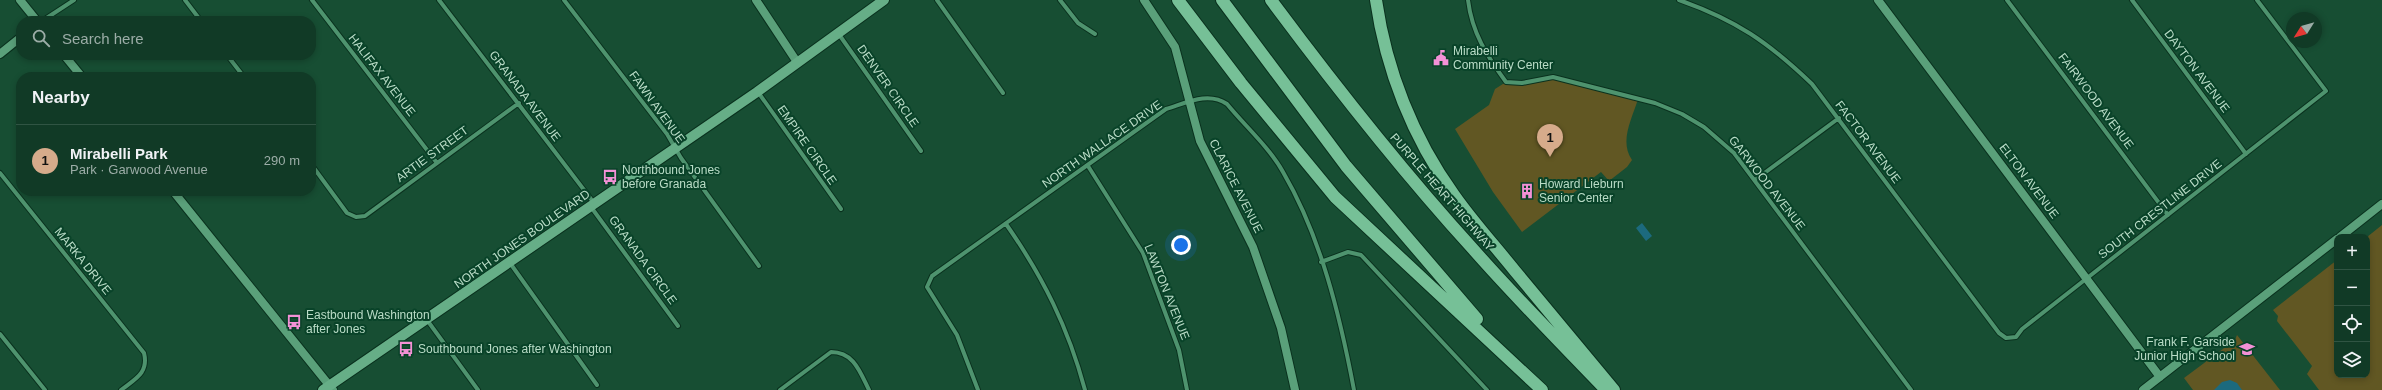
<!DOCTYPE html>
<html lang="en">
<head>
<meta charset="utf-8">
<style>
	body { margin:0; font-family:Arial,sans-serif; background:#1a412e; color:#f1f3f6 }
	.controls { position:absolute; right:12px; bottom:12px; display:grid; overflow:hidden; border-radius:8px; box-shadow:0 2px 6px #0003 }
	.controls button { width:36px; height:36px; display:grid; place-items:center; padding:0; border:0; border-bottom:1px solid #305443; background:#113a26; color:#f1f3f6; font:20px sans-serif }
	.compass { position:absolute; left:2286px; top:12px; width:36px; height:36px; border-radius:50%; background:#113a26; box-shadow:0 2px 6px #0003; rotate:233deg }
	.you { position:absolute; left:1181px; top:245px; width:14px; height:14px; margin:-10px; border:3px solid #fff; border-radius:50%; background:#1a73e8; box-shadow:0 0 0 6px #1a73e833 }
	.badge { display:grid; place-items:center; width:26px; height:26px; border-radius:50%; background:#d6ab8b; color:#111; font-size:13px; font-weight:700 }
	.pin { position:absolute; translate:-50% -33px; filter:drop-shadow(0 1px 2px #0008) }
	.pin::after { content:''; position:absolute; top:21px; width:14px; height:12px; background:inherit; clip-path:polygon(0 0,100% 0,50% 100%) }
	.list { margin:0; padding:0; list-style:none }
	h2 { display:flex; justify-content:space-between; align-items:center; height:52px; margin:0; padding:0 16px; font-size:17px }
	h2 small { font-size:13px; font-weight:400; color:#9cada7 }
	.list li { display:grid; grid-template-columns:26px 1fr auto; gap:12px; align-items:center; box-sizing:border-box; height:72px; padding:0 16px; border-top:1px solid #305443 }
	.list b { display:block; font-size:15px; white-space:nowrap }
	.list p { margin:0; font-size:13px; white-space:nowrap; color:#9cada7 }
	.list em { font-size:13px; font-style:normal; color:#9cada7 }
	.icon { flex:none; width:22px; height:22px; fill:none; stroke:currentColor; stroke-width:2; stroke-linecap:round; stroke-linejoin:round }
	.map { position:relative; flex:none; width:2382px; height:390px; overflow:hidden }
	.search { position:absolute; background:#113a26; box-shadow:0 2px 6px #0003; left:16px; top:16px; width:300px; height:44px; display:flex; align-items:center; gap:10px; box-sizing:border-box; padding:0 14px; border-radius:16px; color:#9cada7; font-size:15px }
	.panel { position:absolute; background:#113a26; box-shadow:0 2px 6px #0003; left:16px; top:72px; width:300px; height:124px; border-radius:16px }
	.map>svg:first-child { display:block }
	.green { fill:#615723 }
	.water { fill:#1c6a7e }
	.lines { fill:none; stroke-linecap:round; stroke-linejoin:round }
	.street-casing { stroke:#0a311e; stroke-width:6 }
	.secondary-casing { stroke:#0a311e; stroke-width:10 }
	.primary-casing { stroke:#0a311e; stroke-width:12 }
	.highway-casing { stroke:#0a311e; stroke-width:14 }
	.street { stroke:#4e936e; stroke-width:4 }
	.secondary { stroke:#5aa07a; stroke-width:8 }
	.primary { stroke:#66ae87; stroke-width:10 }
	.highway { stroke:#76c097; stroke-width:12 }
	.labels { text-anchor:middle; stroke-width:4; stroke-linejoin:round; paint-order:stroke }
	.poi-label { font-size:12px; fill:#badcc7; stroke:#094329; text-anchor:start }
	.street-label { font-size:12px; fill:#badcc7; stroke:#094329 }
</style>
</head>
<body>
<div class="map">
<svg width="2382" height="390" viewBox="0 0 2382 390">
	<rect width="100%" height="100%" fill="#174e33"/>
	<path class="green" d="M1553,77L1638,99C1632,119 1619,141 1632,160L1627,167L1609,181L1601,172L1522,232L1493,192L1455,129L1489,105L1495,89L1506,82L1522,83Z
		M2382,225V390H2319L2307,374L2312,366L2277,321L2278,316L2273,310L2337,260V375H2367V237Z
		M2237,335L2280,390H2193L2184,378L2235,340Z"/>
	<path class="water" d="M1642,223L1652,236L1646,241L1636,228Z
		M2230,380L2237,383L2242,390H2214L2222,382Z"/>
	<g class="lines">
		<defs>
			<path id="street" d="M185,0L201,21
				M312,0L437,163
				M439,0L594,203
				M564,0L667,134L681,158L759,266
				M937,0L1003,93
				M1060,0L1078,23L1095,34
				M1468,0C1472,33 1487,56 1506,82L1522,83L1553,77L1655,103L1682,114L1704,127L1734,153L1911,390
				M1679,0C1736,20 1768,42 1812,84L1999,333L2006,338L2016,337L2022,329L2326,91L2257,0
				M2007,0L2168,215
				M2132,0L2246,154
				M42,21L74,0
				M838,33L921,151
				M227,55L244,77
				M758,92L841,209
				M311,164L347,213L356,217L365,216L519,103
				M1088,166L1143,253L1179,350L1187,390
				M0,173L144,353C149,373 135,379 121,390
				M1755,180L1839,118
				M591,207L678,326
				M1006,224C1043,277 1068,327 1085,390
				M1321,262L1348,252L1361,255L1487,390
				M510,263L597,385
				M427,320L478,390
				M0,334L45,390
				M780,390L831,352C854,352 860,372 869,390
				M978,390L957,335L927,287L932,276L1166,109C1186,103 1208,91 1227,104C1245,126 1269,147 1283,172C1321,237 1340,316 1354,390"/>
			<path id="secondary" d="M20,0L37,21
				M756,0L797,62
				M1144,0L1175,47L1200,141L1253,247L1281,328L1295,390
				M1878,0L2160,377
				M0,54L21,37
				M64,55L82,77
				M173,191L333,390
				M2340,237L2382,204
				M2143,390L2337,239"/>
			<path id="primary" d="M323,390L757,92L884,0"/>
			<path id="highway" d="M1178,0L1241,83L1335,197L1542,390
				M1222,0L1346,166L1477,319
				M1271,0C1335,86 1401,170 1473,249C1516,298 1561,343 1606,390
				M1376,0C1386,70 1413,138 1454,195C1473,222 1495,246 1515,271C1548,311 1581,350 1614,390"/>
		</defs>
		<use href="#street" class="street-casing"/>
		<use href="#secondary" class="secondary-casing"/>
		<use href="#primary" class="primary-casing"/>
		<use href="#highway" class="highway-casing"/>
		<use href="#street" class="street"/>
		<use href="#secondary" class="secondary"/>
		<use href="#primary" class="primary"/>
		<use href="#highway" class="highway"/>
	</g>
	<defs>
		<symbol id="civic-bare" viewBox="-9 -9 18 18"><path d="M-.6-6.5H3V-4.5H.6V-3L4-1V1h2V6H-6V1h2V-1L-.6-3ZM-1.2 2.5V6h2.4V2.5Z" fill="#f391d6" stroke="#094329" stroke-width="2.5" paint-order="stroke"/></symbol>
		<symbol id="bus-bare" viewBox="-9 -9 18 18"><path d="M-5-6H5V4H4V6H2V4H-2V6H-4V4H-5ZM-3.5-4V0h7V-4ZM-3.5 1.2v1.5H-2V1.2ZM2 1.2v1.5H3.5V1.2Z" fill="#f391d6" stroke="#094329" stroke-width="2.5" paint-order="stroke"/></symbol>
		<symbol id="building-bare" viewBox="-9 -9 18 18"><path d="M-4-6H4V6H1V3H-1V6H-4ZM-2.5-4.3h1.7v1.8h-1.7ZM.8-4.3h1.7v1.8H.8ZM-2.5-1h1.7V.8h-1.7ZM.8-1h1.7V.8H.8Z" fill="#f391d6" stroke="#094329" stroke-width="2.5" paint-order="stroke"/></symbol>
		<symbol id="school-bare" viewBox="-9 -9 18 18"><path d="M0-5L7-2L0 1L-7-2ZM-4 1L0 2.5L4 1V4Q0 6-4 4Z" fill="#f391d6" stroke="#094329" stroke-width="2.5" paint-order="stroke"/></symbol>
	</defs>
	<g fill-rule="evenodd">
		<use href="#civic-bare" x="1430" y="47" width="22" height="22"/>
		<use href="#bus-bare" x="599" y="166" width="22" height="22"/>
		<use href="#building-bare" x="1516" y="180" width="22" height="22"/>
		<use href="#bus-bare" x="283" y="311" width="22" height="22"/>
		<use href="#bus-bare" x="395" y="338" width="22" height="22"/>
		<use href="#school-bare" x="2236" y="338" width="22" height="22"/>
	</g>
	<g class="labels">
		<g class="poi-label">
			<text x="1453" y="55">Mirabelli<tspan x="1453" dy="14">Community Center</tspan></text>
			<text x="622" y="174">Northbound Jones<tspan x="622" dy="14">before Granada</tspan></text>
			<text x="1539" y="188">Howard Lieburn<tspan x="1539" dy="14">Senior Center</tspan></text>
			<text x="306" y="319">Eastbound Washington<tspan x="306" dy="14">after Jones</tspan></text>
			<text x="2235" y="346" text-anchor="end">Frank F. Garside<tspan x="2235" dy="14">Junior High School</tspan></text>
			<text x="418" y="353">Southbound Jones after Washington</text>
		</g>
		<g class="street-label">
			<text transform="translate(2197 71) rotate(53)" y="4">DAYTON AVENUE</text>
			<text transform="translate(382 75) rotate(52)" y="4">HALIFAX AVENUE</text>
			<text transform="translate(888 86) rotate(55)" y="4">DENVER CIRCLE</text>
			<text transform="translate(525 96) rotate(53)" y="4">GRANADA AVENUE</text>
			<text transform="translate(2096 101) rotate(53)" y="4">FAIRWOOD AVENUE</text>
			<text transform="translate(657 107) rotate(54)" y="4">FAWN AVENUE</text>
			<text transform="translate(1868 142) rotate(53)" y="4">FACTOR AVENUE</text>
			<text transform="translate(1102 144) rotate(-35)" y="4">NORTH WALLACE DRIVE</text>
			<text transform="translate(807 145) rotate(55)" y="4">EMPIRE CIRCLE</text>
			<text transform="translate(432 154) rotate(-36)" y="4">ARTIE STREET</text>
			<text transform="translate(2029 181) rotate(53)" y="4">ELTON AVENUE</text>
			<text transform="translate(1767 183) rotate(52)" y="4">GARWOOD AVENUE</text>
			<text transform="translate(1236 186) rotate(63)" y="4">CLARICE AVENUE</text>
			<text transform="translate(1442 192) rotate(49)" y="4">PURPLE HEART HIGHWAY</text>
			<text transform="translate(2160 209) rotate(-38)" y="4">SOUTH CRESTLINE DRIVE</text>
			<text transform="translate(522 239) rotate(-35)" y="4">NORTH JONES BOULEVARD</text>
			<text transform="translate(643 260) rotate(54)" y="4">GRANADA CIRCLE</text>
			<text transform="translate(83 261) rotate(51)" y="4">MARKA DRIVE</text>
			<text transform="translate(1167 292) rotate(68)" y="4">LAWTON AVENUE</text>
		</g>
	</g>
</svg>
<div class="controls">
<button>+</button>
<button>−</button>
<button><svg class="icon" aria-label="locate" viewBox="0 0 24 24"><circle cx="12" cy="12" r="6"/><path d="M12 2v4M12 18v4M2 12h4M18 12h4"/></svg></button>
<button><svg class="icon" aria-label="layers" viewBox="0 0 24 24"><path d="M12 4l9 5-9 5-9-5zM3 14l9 5 9-5"/></svg></button>
</div>
<svg class="compass" viewBox="-18 -18 36 36"><path d="M0-13l5 13h-10z" fill="#e53935"/><path d="M0 13l5-13h-10z" fill="#9cada7"/></svg>
<div class="you"></div>
<div class="pin badge" style="left:1550px;top:157px">1</div>
<div class="search"><svg class="icon" aria-label="search" viewBox="0 0 24 24"><circle cx="10" cy="10" r="6"/><path d="M15 15l6 6"/></svg>Search here</div>
<section class="panel">
<h2>Nearby<small></small></h2>
<ul class="list">
<li><span class="badge">1</span><div><b>Mirabelli Park</b><p>Park · Garwood Avenue</p></div><em>290 m</em></li>
</ul>
</section>
</div>
</body>
</html>
